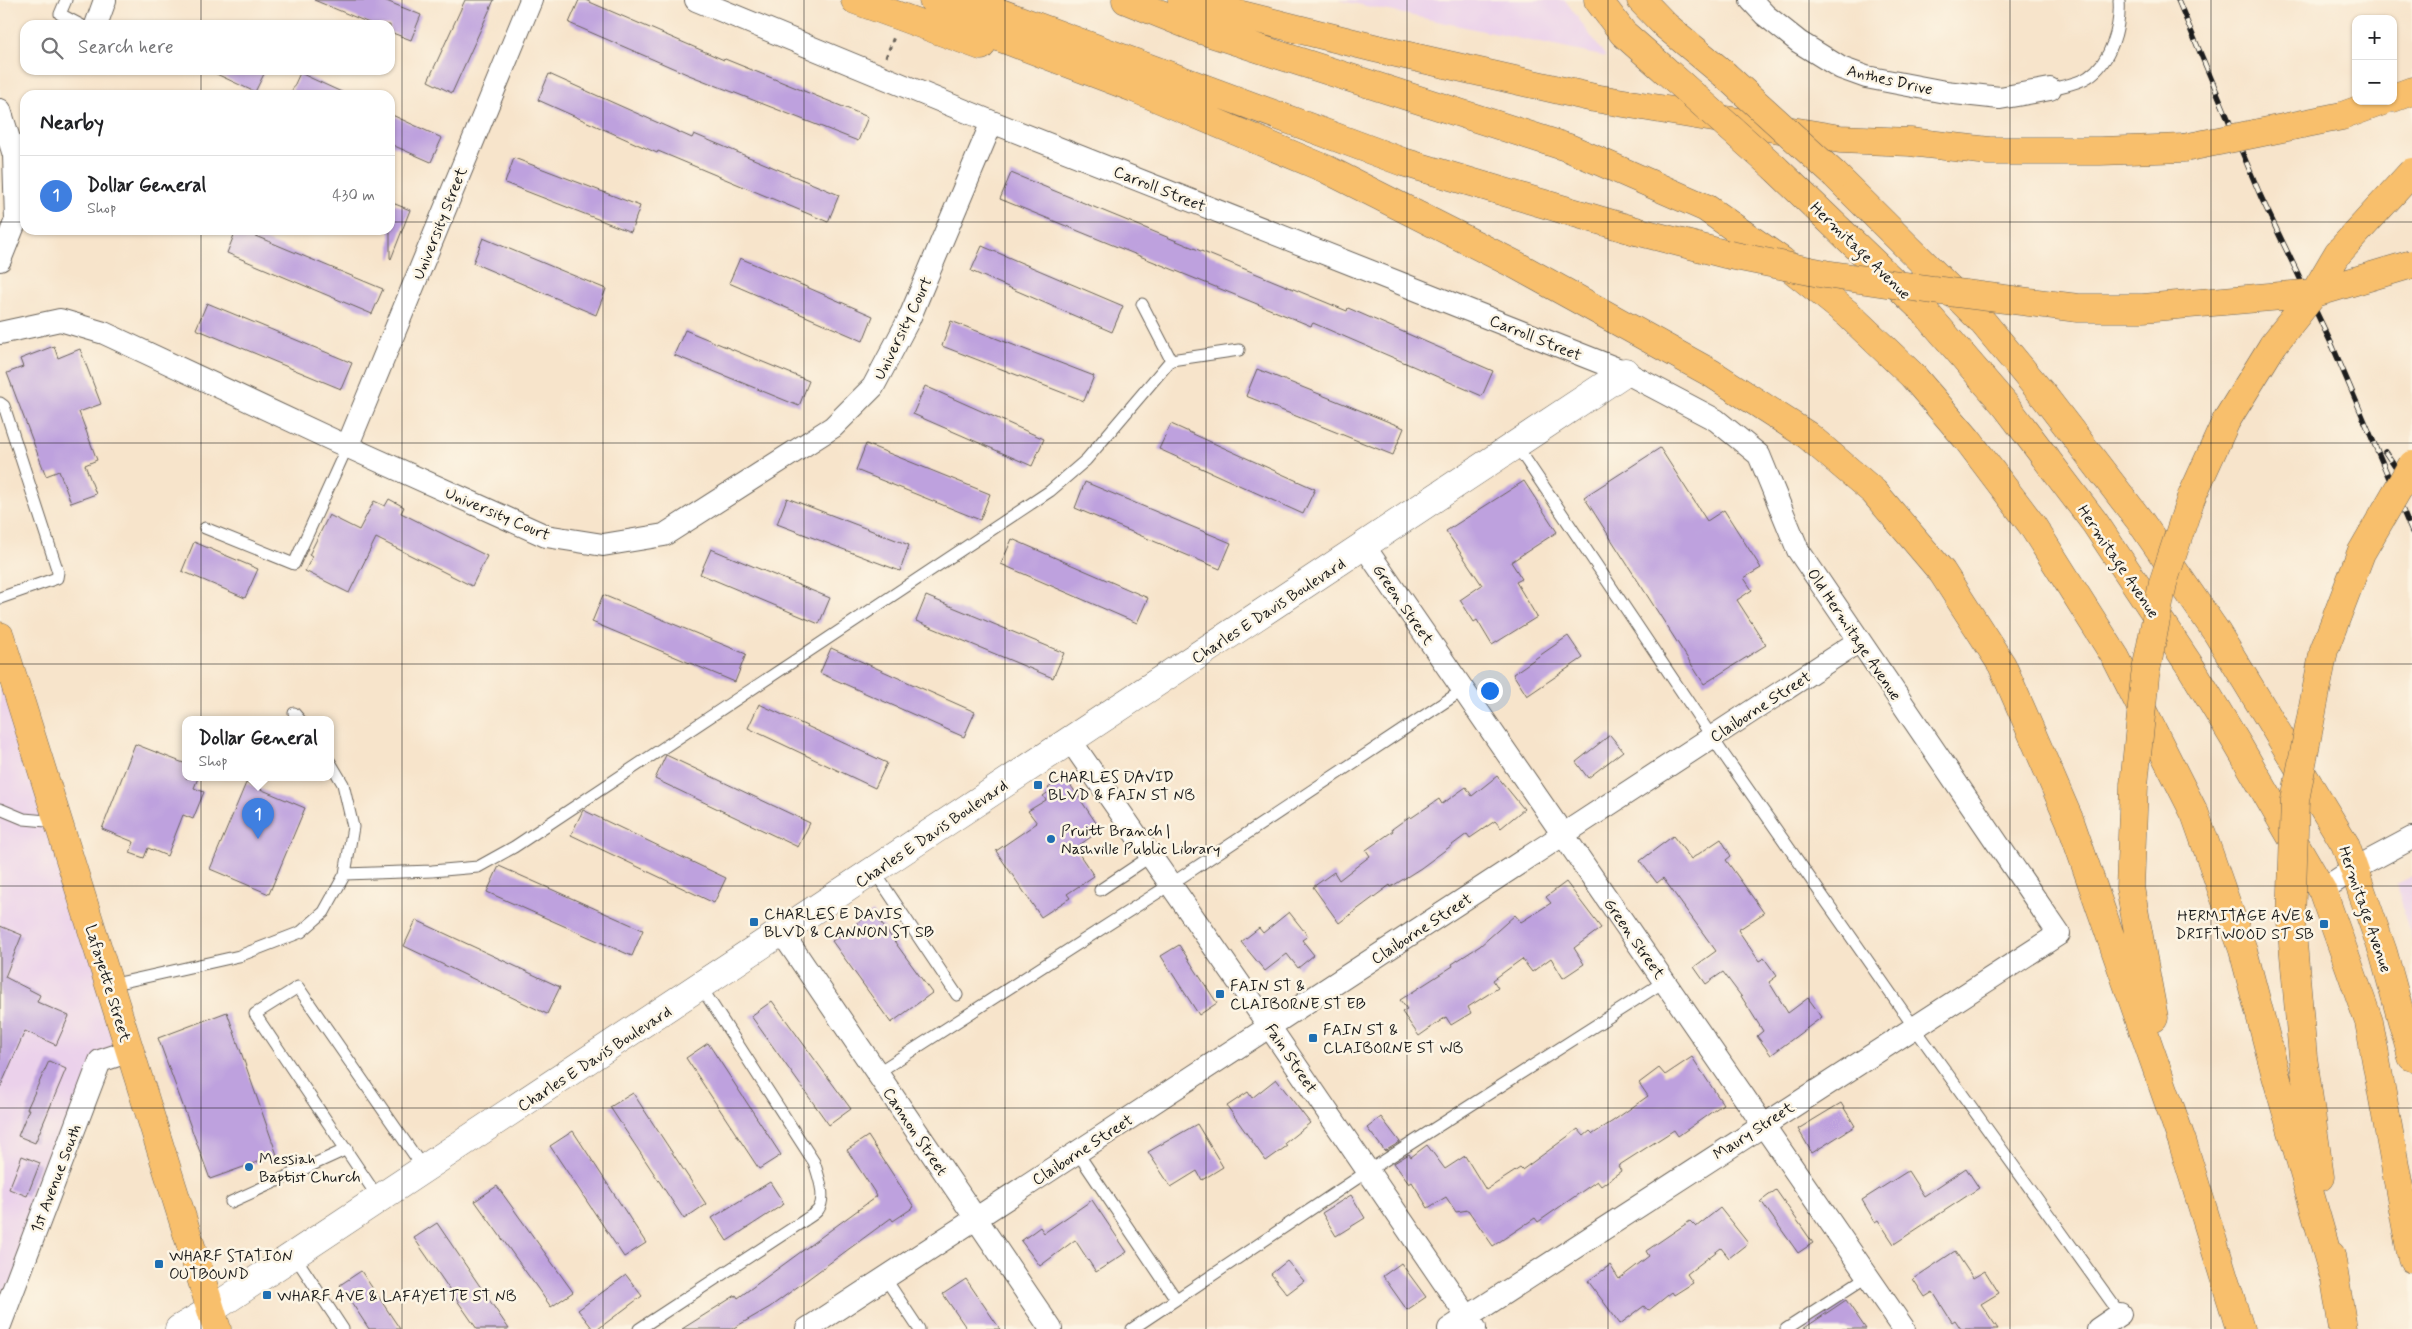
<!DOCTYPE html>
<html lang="en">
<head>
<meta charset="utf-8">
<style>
	body { margin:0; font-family:Mynerve,sans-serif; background:#f6f6f6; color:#202124 }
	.controls { position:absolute; right:15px; top:15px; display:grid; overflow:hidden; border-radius:10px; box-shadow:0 1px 4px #0004 }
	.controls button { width:45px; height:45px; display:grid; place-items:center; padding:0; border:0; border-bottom:1px solid #e0e0e0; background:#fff; color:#202124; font:25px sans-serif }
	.you { position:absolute; left:1489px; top:690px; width:18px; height:18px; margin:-12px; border:4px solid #fff; border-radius:50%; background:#1a73e8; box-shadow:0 0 0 8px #1a73e833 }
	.badge { display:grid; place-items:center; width:32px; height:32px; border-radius:50%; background:#1f6fb2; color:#fff; font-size:16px; font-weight:700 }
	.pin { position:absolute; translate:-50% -41px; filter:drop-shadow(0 1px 2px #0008) }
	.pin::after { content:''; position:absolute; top:26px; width:18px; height:15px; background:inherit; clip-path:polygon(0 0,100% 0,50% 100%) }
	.popup { position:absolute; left:182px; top:716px; width:152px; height:65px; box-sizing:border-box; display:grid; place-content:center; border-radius:10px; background:#fff; filter:drop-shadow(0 1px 4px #0005); font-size:16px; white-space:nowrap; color:#757577 }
	.popup b { font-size:19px; color:#202124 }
	.popup::after { content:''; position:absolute; left:50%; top:100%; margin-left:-10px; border:10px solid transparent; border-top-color:#fff }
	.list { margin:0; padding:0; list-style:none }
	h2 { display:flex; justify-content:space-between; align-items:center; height:65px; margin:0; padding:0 20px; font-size:21px }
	h2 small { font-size:16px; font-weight:400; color:#757577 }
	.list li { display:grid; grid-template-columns:32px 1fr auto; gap:15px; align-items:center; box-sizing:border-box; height:80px; padding:0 20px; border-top:1px solid #e0e0e0 }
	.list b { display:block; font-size:19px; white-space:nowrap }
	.list p { margin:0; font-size:16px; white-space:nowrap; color:#757577 }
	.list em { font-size:16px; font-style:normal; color:#757577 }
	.icon { flex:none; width:28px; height:28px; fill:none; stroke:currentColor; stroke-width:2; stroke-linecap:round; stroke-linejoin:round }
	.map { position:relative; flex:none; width:2412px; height:1329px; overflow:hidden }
	.search { position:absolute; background:#fff; box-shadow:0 1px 4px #0004; left:20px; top:20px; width:375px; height:55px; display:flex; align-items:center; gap:12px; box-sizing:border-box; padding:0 18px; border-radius:15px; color:#757577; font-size:19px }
	.panel { position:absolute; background:#fff; box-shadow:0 1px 4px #0004; left:20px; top:90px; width:375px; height:145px; border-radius:15px }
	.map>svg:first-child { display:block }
	.built { fill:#ebd1eb }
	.building { fill:#bea1de }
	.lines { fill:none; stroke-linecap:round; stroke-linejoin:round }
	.service-casing { stroke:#696259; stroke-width:13 }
	.minor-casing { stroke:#696259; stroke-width:24 }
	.tertiary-casing { stroke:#696259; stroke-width:29 }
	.primary-casing { stroke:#696259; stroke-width:29 }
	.motorway-casing { stroke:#696259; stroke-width:29 }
	.path { stroke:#696259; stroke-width:3; stroke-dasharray:4 4; stroke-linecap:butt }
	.service { stroke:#fff; stroke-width:11 }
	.minor { stroke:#fff; stroke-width:22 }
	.tertiary { stroke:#fff; stroke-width:28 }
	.primary { stroke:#f8bf6c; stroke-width:28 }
	.motorway { stroke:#f8bf6c; stroke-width:28 }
	.rail-casing { stroke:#1c1c1c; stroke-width:5.5 }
	.rail { stroke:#fcf5e5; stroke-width:4; stroke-dasharray:11; stroke-linecap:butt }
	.primary-bridge-casing { stroke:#696259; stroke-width:29; stroke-linecap:butt }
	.motorway-bridge-casing { stroke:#696259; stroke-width:29; stroke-linecap:butt }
	.primary-bridge { stroke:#f8bf6c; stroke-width:28 }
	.motorway-bridge { stroke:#f8bf6c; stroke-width:28 }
	.grid { fill:none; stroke:#1c1c1c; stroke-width:1; stroke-opacity:0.55 }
	.poi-dot { fill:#1f6fb2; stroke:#fcf5e5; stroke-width:2 }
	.labels { text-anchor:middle; stroke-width:5; stroke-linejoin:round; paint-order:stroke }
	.street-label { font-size:16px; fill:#1c1c1c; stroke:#fcf5e5 }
	.poi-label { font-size:16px; fill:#1c1c1c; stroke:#fcf5e5; text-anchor:start }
</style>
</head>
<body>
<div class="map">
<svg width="2412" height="1329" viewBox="0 0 2412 1329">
	<rect width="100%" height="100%" fill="#fcf5e5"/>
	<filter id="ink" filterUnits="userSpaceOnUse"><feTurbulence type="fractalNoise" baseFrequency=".02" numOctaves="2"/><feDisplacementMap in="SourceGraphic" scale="10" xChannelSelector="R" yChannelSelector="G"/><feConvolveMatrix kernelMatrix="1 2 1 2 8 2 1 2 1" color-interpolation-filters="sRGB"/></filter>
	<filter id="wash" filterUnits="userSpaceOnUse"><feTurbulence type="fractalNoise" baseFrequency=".0096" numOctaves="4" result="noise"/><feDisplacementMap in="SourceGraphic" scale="20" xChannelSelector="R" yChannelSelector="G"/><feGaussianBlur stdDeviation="1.12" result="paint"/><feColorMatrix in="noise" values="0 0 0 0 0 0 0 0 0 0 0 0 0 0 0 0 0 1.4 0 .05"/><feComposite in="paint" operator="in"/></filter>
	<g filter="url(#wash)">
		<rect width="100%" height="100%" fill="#f7e4cb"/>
		<path class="built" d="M1338,0H1565L1606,57Z
			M0,636L130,1051L100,1061L0,1325Z
			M2412,876V944L2397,884Z"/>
		<g id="blocks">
			<path class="building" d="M314,0H384L421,15L411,40L390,32V25H374Z
				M465,0H494L452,93L428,81Z
				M579,0H585L724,60L725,59L868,117L858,141L689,75L569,23Z
				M208,70H266L255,92Z
				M300,73L348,95H290Z
				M549,74L692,138L694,134L839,195L828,222L658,151L657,153L538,100Z
				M390,114L442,138L431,162L390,144Z
				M514,158L640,206L631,232L505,183Z
				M1011,173L1347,311L1348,308L1493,371L1482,396L1313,323L1311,326L1000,199Z
				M390,202L410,210L391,259L390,258Z
				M236,230H241L383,289L372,314L227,253Z
				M483,238L606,289L596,315L473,263Z
				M982,246L1123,306L1112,332L971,271Z
				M740,258L873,316L863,341L729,283Z
				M207,303L352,363L341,389L196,329Z
				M951,321L1094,376L1084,401L942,346Z
				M685,330L809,381L799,406L674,355Z
				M54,346L58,358L80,349L101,404L79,412L97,460L85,465L96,494L71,503L59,471L46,476L7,373L23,367L20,359Z
				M1257,369L1404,428L1393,455L1246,396Z
				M925,386L1044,439L1032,466L913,414Z
				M1171,424L1315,489L1303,514L1159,449Z
				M866,444L990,494L980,520L856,470Z
				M1660,448L1707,521L1724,510L1761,568L1744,578L1752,590L1737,600L1766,645L1704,684L1584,497Z
				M1524,481L1557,532L1511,562L1522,579L1516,582L1537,617L1492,645L1477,620L1474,622L1460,600L1482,585L1446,531Z
				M1085,482L1231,543L1220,569L1075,508Z
				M787,498L909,545L900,571L777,524Z
				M389,499L404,507L401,513L487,556L472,586L376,538L349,593L305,571L312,557L309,555L329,515L359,530L374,501L385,506Z
				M1012,539L1148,598L1137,623L1001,564Z
				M194,542L258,569L245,598L182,571Z
				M711,549L830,598L819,624L700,574Z
				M603,595L746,654L735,682L592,622Z
				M926,596L1064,653L1053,678L916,621Z
				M1568,636L1583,658L1527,696L1513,674Z
				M831,648L975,712L964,737L820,673Z
				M759,704L887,763L875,788L748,728Z
				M1610,735L1623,751L1588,778L1576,762Z
				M135,744L186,764V778H198L194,788L204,792L193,819L183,815L167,856L148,848L144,858L130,853L134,842L102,829Z
				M666,755L810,823L798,847L655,779Z
				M1497,776L1524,809L1501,828L1495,821L1470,838L1467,834L1421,868L1391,887L1390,885L1339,923L1313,887L1334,872L1339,880L1370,856L1366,850L1393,831L1392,829L1410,816L1411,818L1439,799L1442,804L1466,787L1472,796Z
				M1065,777L1101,830L1075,848L1094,876L1067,894L1070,898L1041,917L996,851L1037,823L1028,811L1046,800L1043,796L1050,791L1048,788Z
				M246,783L305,808L269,894L210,869Z
				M583,810L726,878L714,903L571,835Z
				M1673,836L1691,859L1721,839L1731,856L1726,860L1764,913L1738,930L1759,961L1764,958L1777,976L1769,982L1788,1013L1808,998L1822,1017L1771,1055L1757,1036L1763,1031L1741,996L1723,972L1706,984L1694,967L1716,951L1663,878L1657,883L1640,861Z
				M499,866L643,930L632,956L487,892Z
				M1566,882L1601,928L1574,948L1584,964L1563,978L1551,958L1532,972L1522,959L1493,980L1498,988L1468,1007L1471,1013L1451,1025L1446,1017L1419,1036L1402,1012L1407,1009L1400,1000L1453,966L1452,964L1480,946L1515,915L1521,922L1551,903L1546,897Z
				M873,912L932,993L891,1023L832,941Z
				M1289,912L1308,936L1302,940L1314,955L1298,968L1287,954L1265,971L1241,942L1259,928L1263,933Z
				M416,920L560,987L547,1014L404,946Z
				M0,926L22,935L5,977L40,995L37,1002L69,1016L56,1045L25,1031L0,1088Z
				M1179,945L1217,1003L1199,1015L1161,956Z
				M772,1001L851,1109L829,1125L751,1016Z
				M227,1012L277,1155L210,1179L158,1038Z
				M708,1043L781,1155L759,1169L686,1058Z
				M1692,1057L1723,1104L1678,1136L1674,1130L1618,1166L1621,1171L1601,1186L1597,1181L1538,1222L1535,1218L1493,1246L1468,1210L1456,1212L1446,1197L1428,1208L1412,1182L1409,1184L1394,1163L1409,1154L1411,1157L1427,1145L1445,1169L1465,1156L1486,1190L1520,1168L1522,1170L1578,1129L1584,1136L1590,1131L1593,1134L1613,1121L1648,1096L1639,1083L1659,1068L1665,1075Z
				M49,1061L66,1069L35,1143L18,1136L29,1109H27Z
				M1276,1079L1310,1123L1285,1143L1287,1146L1266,1161L1227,1106L1248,1092L1252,1098Z
				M633,1093L706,1204L684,1219L610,1107Z
				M1841,1103L1855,1126L1812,1153L1798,1129Z
				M1381,1117L1400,1142L1385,1151L1367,1128Z
				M1197,1124L1223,1167L1202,1180L1197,1171L1171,1187L1148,1152Z
				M573,1131L646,1243L624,1257L550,1146Z
				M868,1136L914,1207L893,1221L891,1218L770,1307L732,1329H682L736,1295L738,1298L877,1196L847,1150Z
				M22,1156L40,1163L27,1196L9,1189Z
				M1966,1168L1979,1188L1894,1244L1878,1220L1875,1222L1862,1200L1908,1171L1924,1196Z
				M770,1182L784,1204L727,1241L712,1218Z
				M497,1186L573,1292L551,1307L475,1201Z
				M1776,1190L1813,1243L1798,1253L1761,1201Z
				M1351,1195L1365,1218L1336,1236L1322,1213Z
				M1092,1200L1127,1252L1096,1272L1075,1240L1040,1266L1021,1241L1040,1227L1044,1233Z
				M1720,1208L1748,1243L1729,1258L1721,1248L1687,1274L1693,1283L1674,1295L1672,1292L1648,1311L1644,1306L1620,1324L1588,1281L1610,1265L1619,1279L1649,1256L1646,1251L1690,1221L1696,1227Z
				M437,1223L509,1329H477L414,1238Z
				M1955,1251L1973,1278L1985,1271L1999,1293L1981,1304L1998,1329H1961L1955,1320L1952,1322L1933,1292L1925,1297L1913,1279Z
				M1287,1261L1304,1281L1287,1294L1271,1274Z
				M1401,1263L1426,1297L1407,1310L1383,1276Z
				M361,1271L400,1329H369L340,1285Z
				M626,1275L642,1296L598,1329H593L578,1310Z
				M966,1279L1000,1329H967L943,1294Z
				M1846,1300L1866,1329H1803Z"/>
		</g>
	</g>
	<g filter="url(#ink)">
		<use href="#blocks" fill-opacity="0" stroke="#696259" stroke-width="1"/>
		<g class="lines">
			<defs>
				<path id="service" d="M66,0L60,14L81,25
					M2050,89C2062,86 2078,84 2088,77C2111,62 2121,27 2119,0
					M1142,304L1171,360
					M0,403L4,406L58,572L57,578L0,598
					M1516,445L1722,752L1914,1027L2120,1314
					M205,528L294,564L347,447
					M294,713L300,720
					M0,809L24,819L58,822
					M874,871L957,995
					M345,874L432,871L478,867L514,847L1050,491L1086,460L1171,360L1239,350
					M1100,890L1151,856
					M110,985L239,956L301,932L324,912L345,874L353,827L343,784L330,762
					M877,1073L1171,884L1463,690
					M1077,1152L1176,1299
					M379,1199L255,1014L298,987L424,1169
					M231,1202L347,1149
					M294,1255L343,1329
					M885,1278L919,1329
					M639,1329L805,1220C809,1217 815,1214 818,1210C827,1197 818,1175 814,1162L701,987
					M1132,1329L1368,1171L1665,981
					M1786,1329L1868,1276"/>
				<path id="minor" d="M696,0L992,122L1625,372L1716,420L1759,455L1798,550L2059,934L1449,1329
					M1751,0L1765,15L1799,42L1841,68L1866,77L1945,92L2000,98L2050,89
					M96,25L105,0
					M0,110L14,155L16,220L0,260
					M0,333L60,320L104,333L335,441L546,536L603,545L664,535L833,427L873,387L909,319L992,122
					M347,447L531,0
					M1364,546L1904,1329
					M1070,740L1269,1026L1475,1328
					M2322,890L2354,869L2412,838
					M782,933L1051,1329
					M0,1325L100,1061L130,1051
					M807,1329L1859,641
					M2098,1329L2120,1314"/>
				<path id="tertiary" d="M179,1329L211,1310L1625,372"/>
				<path id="primary" d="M1598,0L1623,33L1665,70
					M1641,0L1666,26L1724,74
					M1775,168L1925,312L2006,406L2095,523L2192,669L2238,745L2322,890L2369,1022L2412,1259
					M1835,175L1981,320L2044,396L2140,521L2217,633L2345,844L2383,952L2412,1057
					M0,636L217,1329"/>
				<path id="motorway" d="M855,0L981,46
					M933,0L972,27L1136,89L1326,169L1516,265L1711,373L1807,435L1874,492L1942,572L2002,665L2070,821L2182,1141L2240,1329
					M937,0L982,6L1403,162L1636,231
					M1126,0L1201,30L1569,148L1706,208L1782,261L1848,314L1912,375L1967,439L2032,525L2116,658L2195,814L2243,950L2276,1076L2333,1274
					M1182,0L1374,48L1594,98L1840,139L1910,142L1989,151H2100L2184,148
					M2393,98L2412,91
					M2191,498L2226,421L2273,345
					M2134,785L2130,888L2154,1018
					M2291,921L2303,1057L2320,1177
					M2331,1255L2343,1329"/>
			</defs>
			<use href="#service" class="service-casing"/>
			<use href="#minor" class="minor-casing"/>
			<use href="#tertiary" class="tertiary-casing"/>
			<use href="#primary" class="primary-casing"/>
			<use href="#motorway" class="motorway-casing"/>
			<path class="path" d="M886,57L894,37"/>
			<use href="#service" class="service"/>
			<use href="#minor" class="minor"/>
			<use href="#tertiary" class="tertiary"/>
			<use href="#primary" class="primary"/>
			<use href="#motorway" class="motorway"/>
			<defs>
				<path id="rail" d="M2178,0L2261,197L2333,347L2412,532
					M2385,452L2412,492"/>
			</defs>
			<use href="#rail" class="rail-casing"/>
			<use href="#rail" class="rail"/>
			<defs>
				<path id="primary-bridge" d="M1665,70L1775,168
					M1724,74L1835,175"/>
				<path id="motorway-bridge" d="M2184,148L2342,116L2383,101
					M1636,231L1725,254L1825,274L1933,290L2078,308H2143L2315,293L2412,264
					M2273,345L2315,292L2338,253L2412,172
					M2134,785L2145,676L2163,583L2191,498
					M2291,921L2295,800L2324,650L2361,553L2412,465"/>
			</defs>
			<use href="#primary-bridge" class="primary-bridge-casing"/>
			<use href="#motorway-bridge" class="motorway-bridge-casing"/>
			<use href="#primary-bridge" class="primary-bridge"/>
			<use href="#motorway-bridge" class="motorway-bridge"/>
		</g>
	</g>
	<path class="grid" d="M201,0V25M402,0V1329M603,0V1329M804,0V1329M1005,0V1329M1206,0V1329M1407,0V1329M1608,0V1329M1809,0V1329M2010,0V1329M2211,0V1329M201,70V95M0,222H25M390,222H2412M201,230V1329M0,443H2412M0,664H2412M0,886H2412M0,1108H2412"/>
	<g class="poi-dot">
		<rect x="1033" y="780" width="10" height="10" rx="2.5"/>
		<circle cx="1051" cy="839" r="5"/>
		<rect x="749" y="917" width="10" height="10" rx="2.5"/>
		<rect x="2319" y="919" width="10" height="10" rx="2.5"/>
		<rect x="1215" y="989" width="10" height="10" rx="2.5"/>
		<rect x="1308" y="1033" width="10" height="10" rx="2.5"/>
		<circle cx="249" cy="1167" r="5"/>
		<rect x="154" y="1259" width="10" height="10" rx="2.5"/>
		<rect x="262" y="1290" width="10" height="10" rx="2.5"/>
	</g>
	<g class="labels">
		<g class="street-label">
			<text transform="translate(1890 79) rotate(13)" y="6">Anthes Drive</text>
			<text transform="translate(1160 188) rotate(22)" y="6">Carroll Street</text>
			<text transform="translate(439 223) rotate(-68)" y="6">University Street</text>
			<text transform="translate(1861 250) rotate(44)" y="6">Hermitage Avenue</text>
			<text transform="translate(902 328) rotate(-64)" y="6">University Court</text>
			<text transform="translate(1536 337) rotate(22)" y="6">Carroll Street</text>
			<text transform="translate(498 513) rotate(23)" y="6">University Court</text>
			<text transform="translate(2119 561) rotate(56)" y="6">Hermitage Avenue</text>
			<text transform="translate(1404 604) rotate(55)" y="6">Green Street</text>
			<text transform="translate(1268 610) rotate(-33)" y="6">Charles E Davis Boulevard</text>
			<text transform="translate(1855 634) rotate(56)" y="6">Old Hermitage Avenue</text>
			<text transform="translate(1760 706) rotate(-33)" y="6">Claiborne Street</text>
			<text transform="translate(931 833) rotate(-34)" y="6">Charles E Davis Boulevard</text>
			<text transform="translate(2366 909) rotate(71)" y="6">Hermitage Avenue</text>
			<text transform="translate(1421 928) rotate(-33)" y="6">Claiborne Street</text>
			<text transform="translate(1635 938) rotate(55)" y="6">Green Street</text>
			<text transform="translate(109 983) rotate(73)" y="6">Lafayette Street</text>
			<text transform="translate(594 1058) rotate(-33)" y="6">Charles E Davis Boulevard</text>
			<text transform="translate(1292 1058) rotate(56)" y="6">Fain Street</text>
			<text transform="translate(1753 1130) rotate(-33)" y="6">Maury Street</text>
			<text transform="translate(916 1131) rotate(56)" y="6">Cannon Street</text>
			<text transform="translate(1082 1149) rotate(-33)" y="6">Claiborne Street</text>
			<text transform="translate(55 1178) rotate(-69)" y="6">1st Avenue South</text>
		</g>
		<g class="poi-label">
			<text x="1048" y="782">CHARLES DAVID<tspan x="1048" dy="18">BLVD &amp; FAIN ST NB</tspan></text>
			<text x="1061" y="836">Pruitt Branch |<tspan x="1061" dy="18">Nashville Public Library</tspan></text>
			<text x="764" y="919">CHARLES E DAVIS<tspan x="764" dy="18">BLVD &amp; CANNON ST SB</tspan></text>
			<text x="2314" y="921" text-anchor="end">HERMITAGE AVE &amp;<tspan x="2314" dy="18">DRIFTWOOD ST SB</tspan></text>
			<text x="1230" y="991">FAIN ST &amp;<tspan x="1230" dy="18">CLAIBORNE ST EB</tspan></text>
			<text x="1323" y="1035">FAIN ST &amp;<tspan x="1323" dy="18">CLAIBORNE ST WB</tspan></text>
			<text x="259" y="1164">Messiah<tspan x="259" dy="18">Baptist Church</tspan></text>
			<text x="169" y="1261">WHARF STATION<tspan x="169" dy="18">OUTBOUND</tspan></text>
			<text x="277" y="1301">WHARF AVE &amp; LAFAYETTE ST NB</text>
		</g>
	</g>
</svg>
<div class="controls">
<button>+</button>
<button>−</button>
</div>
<div class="you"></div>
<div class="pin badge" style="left:258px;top:839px;background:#3f7fe0">1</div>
<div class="popup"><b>Dollar General</b>Shop</div>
<div class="search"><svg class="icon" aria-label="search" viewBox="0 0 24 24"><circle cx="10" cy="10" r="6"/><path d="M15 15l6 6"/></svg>Search here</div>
<section class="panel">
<h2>Nearby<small></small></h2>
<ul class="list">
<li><span class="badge" style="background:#3f7fe0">1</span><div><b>Dollar General</b><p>Shop</p></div><em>430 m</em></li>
</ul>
</section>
</div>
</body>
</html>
